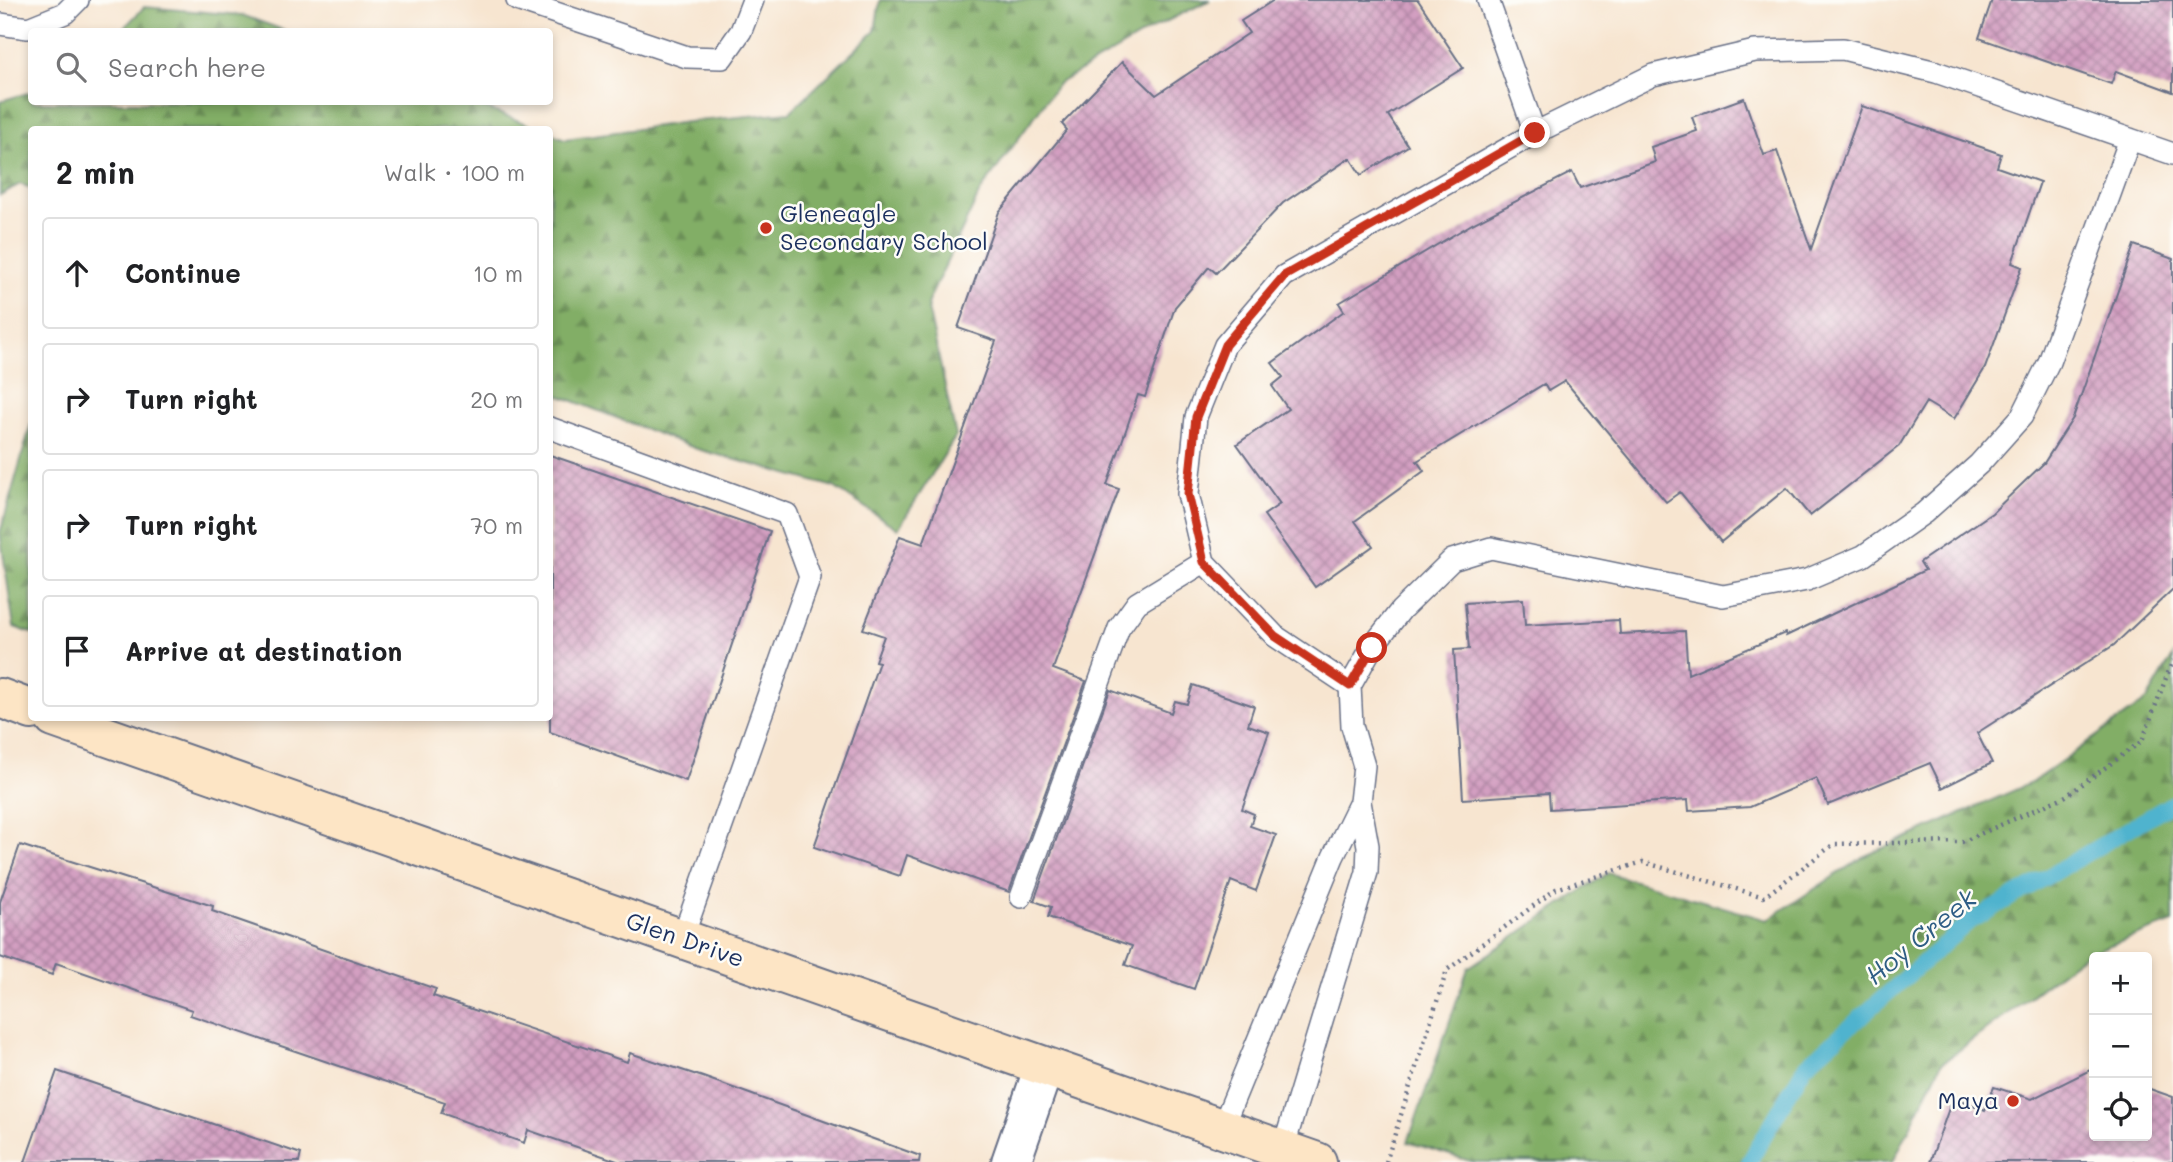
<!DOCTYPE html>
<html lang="en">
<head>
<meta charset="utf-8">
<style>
	body { margin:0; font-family:Mali,sans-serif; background:#f6f6f6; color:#202124 }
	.controls { position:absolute; right:21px; bottom:21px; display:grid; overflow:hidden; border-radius:7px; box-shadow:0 4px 10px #0003 }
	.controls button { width:63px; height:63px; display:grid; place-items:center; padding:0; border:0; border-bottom:2px solid #e0e0e0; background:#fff; color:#202124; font:35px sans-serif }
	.stop { position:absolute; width:21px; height:21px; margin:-16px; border:5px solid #c8321e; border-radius:50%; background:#fff }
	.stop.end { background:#c8321e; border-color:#fff; box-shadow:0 2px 7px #0008 }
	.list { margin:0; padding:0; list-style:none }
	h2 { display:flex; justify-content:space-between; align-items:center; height:91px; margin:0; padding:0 28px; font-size:30px }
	h2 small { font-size:23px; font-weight:400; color:#757577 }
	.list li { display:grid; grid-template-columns:46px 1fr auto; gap:21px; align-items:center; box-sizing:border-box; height:112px; margin:0 14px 14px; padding:0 14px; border:2px solid #e0e0e0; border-radius:7px }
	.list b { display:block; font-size:26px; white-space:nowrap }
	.list em { font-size:23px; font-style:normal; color:#757577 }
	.icon { flex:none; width:38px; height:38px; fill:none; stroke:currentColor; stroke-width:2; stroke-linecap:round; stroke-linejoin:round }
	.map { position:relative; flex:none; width:2173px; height:1162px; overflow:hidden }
	.search { position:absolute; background:#fff; box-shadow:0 4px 10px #0003; left:28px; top:28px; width:525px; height:77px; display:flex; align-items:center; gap:18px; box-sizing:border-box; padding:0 24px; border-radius:7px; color:#757577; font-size:26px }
	.panel { position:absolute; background:#fff; box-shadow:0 4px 10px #0003; left:28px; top:126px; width:525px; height:595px; border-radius:7px }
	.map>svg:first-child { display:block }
	.forest { fill:url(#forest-firs); stroke:#4e6e62; stroke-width:2 }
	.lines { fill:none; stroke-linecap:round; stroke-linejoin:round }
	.stream { stroke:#50b3ce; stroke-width:16 }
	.building { fill:url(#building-cross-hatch) }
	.lane-casing { stroke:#686f86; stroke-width:24 }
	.street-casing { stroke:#686f86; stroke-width:42 }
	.secondary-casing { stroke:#686f86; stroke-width:42 }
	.path { stroke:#686f86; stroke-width:4.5; stroke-dasharray:2 5; stroke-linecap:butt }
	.lane { stroke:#fff; stroke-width:21 }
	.street { stroke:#fff; stroke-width:38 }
	.secondary { stroke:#fde5c5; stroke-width:38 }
	.route { stroke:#c8321e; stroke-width:9 }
	.poi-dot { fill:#c8321e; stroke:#fdfcf7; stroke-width:2.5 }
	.labels { text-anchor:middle; stroke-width:5; stroke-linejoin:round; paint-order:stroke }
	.poi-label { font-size:24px; fill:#1b2f5e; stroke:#fdfcf7; text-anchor:start }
	.street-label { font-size:24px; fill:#1b2f5e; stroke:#fdfcf7 }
	.water-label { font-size:26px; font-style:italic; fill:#2e5d85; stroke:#fdfcf7 }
</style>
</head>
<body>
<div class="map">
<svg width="2173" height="1162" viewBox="0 0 2173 1162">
	<defs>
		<pattern id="forest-firs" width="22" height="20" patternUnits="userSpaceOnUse" patternTransform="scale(1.75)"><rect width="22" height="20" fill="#82ae66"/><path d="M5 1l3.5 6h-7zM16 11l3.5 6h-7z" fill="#6a8e57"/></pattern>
		<pattern id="building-cross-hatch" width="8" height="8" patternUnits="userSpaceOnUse" patternTransform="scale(1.75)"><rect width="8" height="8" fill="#d39fc1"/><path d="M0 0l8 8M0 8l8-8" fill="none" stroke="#aa82a0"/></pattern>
	</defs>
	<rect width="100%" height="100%" fill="#fdfcf7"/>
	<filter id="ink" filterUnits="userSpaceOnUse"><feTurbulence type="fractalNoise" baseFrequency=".0143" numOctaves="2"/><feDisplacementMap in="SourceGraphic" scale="14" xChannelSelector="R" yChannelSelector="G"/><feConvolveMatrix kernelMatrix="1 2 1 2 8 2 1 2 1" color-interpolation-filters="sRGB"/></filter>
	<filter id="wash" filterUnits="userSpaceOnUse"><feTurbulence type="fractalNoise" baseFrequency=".00686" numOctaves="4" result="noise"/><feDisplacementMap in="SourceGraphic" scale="28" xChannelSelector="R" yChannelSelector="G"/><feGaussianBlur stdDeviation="1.57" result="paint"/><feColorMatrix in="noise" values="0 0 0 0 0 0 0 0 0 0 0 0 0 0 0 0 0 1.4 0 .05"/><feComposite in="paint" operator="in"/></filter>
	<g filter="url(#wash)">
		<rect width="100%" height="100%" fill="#f7e5d0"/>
		<path class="forest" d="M880,0H1210L1157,26L1058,84L980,192L927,304L956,436L898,529L834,487L697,449L550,392V133L565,139L687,122L790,112L875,31Z
			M144,7L242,15L286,31H121Z
			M31,92L32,102H469L541,129L32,130L31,188L20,184L0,195V101Z
			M31,424L32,633H31L14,627L0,533Z
			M2173,656V922L2086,954L1941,1064L1893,1162H1473L1408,1142L1468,968L1608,873L1767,920L1865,856L2031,783L2147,700Z"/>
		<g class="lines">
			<path class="stream" d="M1749,1162L1805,1066L1968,923L2173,803"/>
		</g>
		<g id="blocks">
			<path class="building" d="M1274,0H1418L1463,68L1388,115L1408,146L1361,175L1350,158L1283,203L1216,273L1209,267L1175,307L1145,397L1138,395L1107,485L1119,489L1053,669L1086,681L1009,892L907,855L900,876L814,847L879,662L875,661L884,636L863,629L900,536L923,544L996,341L958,328L999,212L1067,130L1062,124L1122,62L1156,95L1249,33L1241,21Z
				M1992,0H2173V92L2116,71L2111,84L1979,38Z
				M1744,98L1764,155L1777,151L1811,249L1862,106L2001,154L1997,167L2040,182L2012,263L2022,267L1985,368L1954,419L1926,402L1899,446L1810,516L1787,488L1721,542L1680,492L1666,502L1565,381L1548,391L1544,384L1417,461L1424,471L1355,521L1373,546L1315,587L1264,515L1280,504L1237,444L1288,409L1272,386L1283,377L1272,363L1344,311L1339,303L1472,224L1572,172L1580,188L1655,162L1651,147L1697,131L1692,117Z
				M2134,245L2173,259V589L2114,645L1977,733L1992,763L1942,788L1930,763L1828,805L1816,778L1750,807L1689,811L1688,800L1550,809L1549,793L1463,799L1454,650L1469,649L1465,603L1523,599L1525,625L1619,620L1620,634L1685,631L1688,674L1785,633L1786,636L1925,570L1920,562L1992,513L2044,463L2073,418Z
				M550,455L770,531L686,781L550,732Z
				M1193,685L1254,706L1248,725L1269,732L1242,809L1254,814L1250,826L1276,835L1256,891L1231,881L1194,989L1125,965L1132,946L1048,917L1051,907L1034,901L1110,690L1171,713L1175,701L1187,704Z
				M20,845L213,906L212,911L436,989L433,996L627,1062L630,1053L703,1077L920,1156L919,1162H620L528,1130L524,1143L441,1113L445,1102L190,1015L192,1010L56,963L52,975L0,957V902Z
				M2092,1069L2094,1136H2147V1088L2173,1097V1162H1930L1953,1097L1985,1110L1994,1087L2032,1099Z
				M57,1071L301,1154L299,1162H25Z"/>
		</g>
	</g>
	<g filter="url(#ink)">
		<use href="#blocks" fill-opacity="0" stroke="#686f86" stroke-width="2"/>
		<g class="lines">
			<defs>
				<path id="lane" d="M517,0L687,57L722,58L741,31L753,0
					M1488,0L1535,133L1653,75L1755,51L1843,49L1936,72L2173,154
					M0,24L28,28L65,13L78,0
					M1535,133L1284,276L1225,345L1196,417L1188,494L1204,562L1275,636L1350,686L1372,647L1401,610L1452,560L1491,548L1723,596L1807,580L1863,556L1924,513L1979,464L2022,416L2049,362L2130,139
					M550,428L787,514L810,577L682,939
					M1021,897L1119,628L1137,603L1204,562
					M1222,1128L1333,857L1360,802
					M1283,1149L1367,872L1368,846L1360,802L1364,766L1352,726L1350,686"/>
				<path id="street" d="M1011,1162L1044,1067"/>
				<path id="secondary" d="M0,698L32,710
					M54,718L1317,1162"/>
			</defs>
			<use href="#lane" class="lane-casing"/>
			<use href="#street" class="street-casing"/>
			<use href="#secondary" class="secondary-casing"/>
			<path class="path" d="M1386,1162L1447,970L1556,889L1643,862L1764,897L1834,844L1962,842L2066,796L2142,741L2173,660"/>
			<use href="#lane" class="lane"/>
			<use href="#street" class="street"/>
			<use href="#secondary" class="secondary"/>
		</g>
	</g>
	<g class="lines" filter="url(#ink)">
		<path class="route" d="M1372,648L1350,686L1275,636L1204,562L1188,494L1196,417L1225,345L1284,276L1535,133"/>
	</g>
	<g class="poi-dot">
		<circle cx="766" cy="228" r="7"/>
		<circle cx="2013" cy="1101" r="7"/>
	</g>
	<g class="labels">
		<g class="poi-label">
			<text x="780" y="222">Gleneagle<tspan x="780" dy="28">Secondary School</tspan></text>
			<text x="1999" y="1109" text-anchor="end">Maya</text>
		</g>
		<g class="street-label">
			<text transform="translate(685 940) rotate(19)" y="8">Glen Drive</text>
		</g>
		<g class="water-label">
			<text transform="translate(1921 937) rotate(-39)" y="9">Hoy Creek</text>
		</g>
	</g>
</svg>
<div class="controls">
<button>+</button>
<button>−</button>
<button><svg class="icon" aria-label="locate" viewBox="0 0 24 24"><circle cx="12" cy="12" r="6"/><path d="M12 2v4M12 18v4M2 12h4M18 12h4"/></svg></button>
</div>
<div class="stop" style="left:1372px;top:648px"></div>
<div class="stop end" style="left:1535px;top:133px"></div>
<div class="search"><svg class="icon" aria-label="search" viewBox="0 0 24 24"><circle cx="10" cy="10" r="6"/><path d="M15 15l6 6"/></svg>Search here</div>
<section class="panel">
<h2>2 min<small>Walk · 100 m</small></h2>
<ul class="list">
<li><svg class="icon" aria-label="ahead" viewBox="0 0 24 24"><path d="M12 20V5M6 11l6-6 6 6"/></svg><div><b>Continue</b></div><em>10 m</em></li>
<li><svg class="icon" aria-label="right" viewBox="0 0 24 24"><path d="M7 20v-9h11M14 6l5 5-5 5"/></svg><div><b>Turn right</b></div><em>20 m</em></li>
<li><svg class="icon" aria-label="right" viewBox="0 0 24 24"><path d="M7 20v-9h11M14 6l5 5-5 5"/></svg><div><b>Turn right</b></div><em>70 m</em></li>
<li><svg class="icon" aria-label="arrive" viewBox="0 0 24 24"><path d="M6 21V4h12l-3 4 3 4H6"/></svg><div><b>Arrive at destination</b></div></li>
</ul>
</section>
</div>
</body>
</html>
